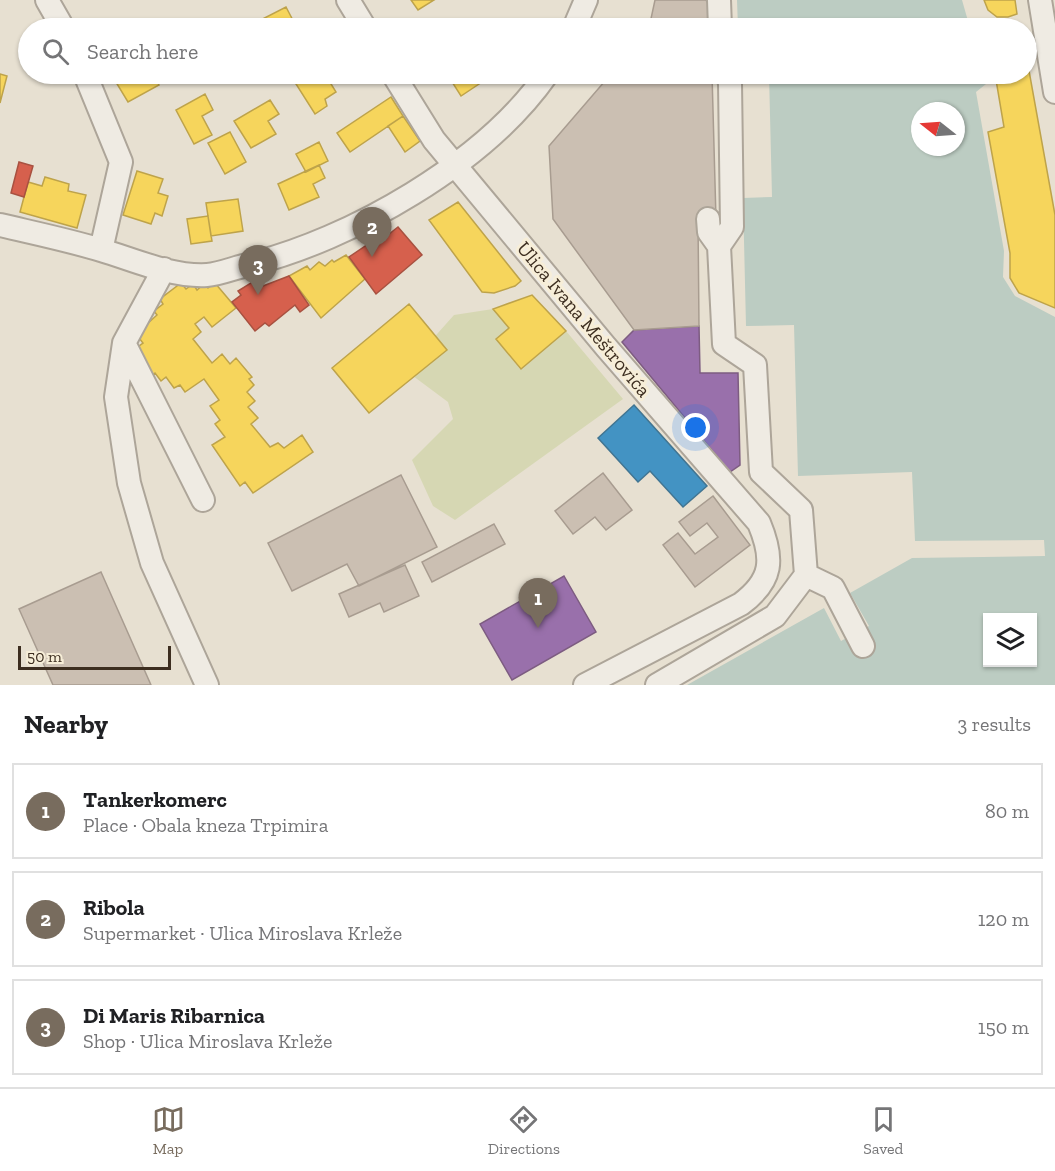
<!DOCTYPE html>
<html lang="en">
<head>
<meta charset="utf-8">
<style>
	body { margin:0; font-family:"Zilla Slab",serif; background:#f2f2f2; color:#202124 }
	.controls { position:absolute; right:18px; bottom:18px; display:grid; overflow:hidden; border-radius:0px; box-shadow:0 2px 4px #0004 }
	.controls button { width:54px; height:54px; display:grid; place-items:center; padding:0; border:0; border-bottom:2px solid #e0e0e0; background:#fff; color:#202124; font:30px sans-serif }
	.compass { position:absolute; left:911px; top:102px; width:54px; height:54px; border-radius:50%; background:#fff; box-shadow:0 2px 4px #0004; rotate:287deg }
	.scale { position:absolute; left:18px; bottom:15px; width:153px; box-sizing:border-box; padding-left:6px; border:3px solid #3d2e20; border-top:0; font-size:16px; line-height:21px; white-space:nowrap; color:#3d2e20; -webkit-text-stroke:4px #f7eed8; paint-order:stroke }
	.you { position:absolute; left:696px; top:428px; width:21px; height:21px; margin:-15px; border:4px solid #fff; border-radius:50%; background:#1a73e8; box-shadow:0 0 0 9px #1a73e833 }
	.badge { display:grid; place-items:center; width:39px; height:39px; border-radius:50%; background:#786c5e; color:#fff; font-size:20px; font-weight:700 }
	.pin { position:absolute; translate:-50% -50px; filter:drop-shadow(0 2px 3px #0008) }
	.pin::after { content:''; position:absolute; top:32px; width:21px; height:18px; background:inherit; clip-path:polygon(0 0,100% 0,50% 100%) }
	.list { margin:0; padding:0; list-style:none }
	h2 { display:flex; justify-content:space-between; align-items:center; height:78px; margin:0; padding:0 24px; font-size:26px }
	h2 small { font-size:20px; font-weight:400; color:#757577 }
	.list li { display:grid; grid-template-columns:39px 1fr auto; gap:18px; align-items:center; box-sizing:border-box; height:96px; margin:0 12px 12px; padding:0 12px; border:2px solid #e0e0e0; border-radius:0px }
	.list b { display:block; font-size:22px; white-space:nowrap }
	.list p { margin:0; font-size:20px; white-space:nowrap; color:#757577 }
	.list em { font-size:20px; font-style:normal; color:#757577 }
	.icon { flex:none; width:33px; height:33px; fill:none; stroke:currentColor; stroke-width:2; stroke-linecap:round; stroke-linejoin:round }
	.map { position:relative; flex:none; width:1055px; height:685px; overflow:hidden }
	.search { position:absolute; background:#fff; box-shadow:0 2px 4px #0004; left:18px; right:18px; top:18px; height:66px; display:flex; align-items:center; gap:15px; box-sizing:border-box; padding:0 21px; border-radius:33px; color:#757577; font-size:22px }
	.sheet { height:402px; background:#fff }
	nav { display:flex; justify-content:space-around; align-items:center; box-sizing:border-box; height:84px; border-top:2px solid #e0e0e0; background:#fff; font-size:16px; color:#757577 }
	nav a { display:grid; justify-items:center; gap:3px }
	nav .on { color:#786c5e }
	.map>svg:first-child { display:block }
	.green { fill:#d6d7b3 }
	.water { fill:#bcccc2; fill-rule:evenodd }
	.homes { fill:#f6d55c; stroke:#bea34a; stroke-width:1.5 }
	.shops { fill:#d6604d; stroke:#a85140; stroke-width:1.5 }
	.offices { fill:#9970ab; stroke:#7d5c81; stroke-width:1.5 }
	.schools { fill:#4393c3; stroke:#417592; stroke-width:1.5 }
	.building { fill:#cbbfb2; stroke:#a89c90; stroke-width:1.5 }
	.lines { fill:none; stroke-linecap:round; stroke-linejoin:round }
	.minor-casing { stroke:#ada599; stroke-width:26 }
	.minor { stroke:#efebe3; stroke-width:22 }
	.labels { text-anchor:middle; stroke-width:6; stroke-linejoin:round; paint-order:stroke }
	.street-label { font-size:20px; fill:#3d2e20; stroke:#f7eed8 }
</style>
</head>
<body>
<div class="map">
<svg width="1055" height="685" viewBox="0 0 1055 685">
	<rect width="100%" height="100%" fill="#e7e0d1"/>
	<path class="green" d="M493,309L509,328L496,339L520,369L566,331L623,399L455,520L433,506L412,460L453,419L448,402L405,370L454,315Z"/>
	<path class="water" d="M737,0H962L970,28H738Z
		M769,74H983L986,84L976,92L1004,251L1003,277L1015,296L1055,317V685H687L824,608L841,641L869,626L850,593L912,558L1045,556L1044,540L915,541L912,472L798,476L794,325L746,326L743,198L772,197ZM920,111H956V147H920ZM988,618H1032V662H988Z"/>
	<path class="homes" d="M411,0H434L418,10Z
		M1015,0L1017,14L1008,17H997L988,10L984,0Z
		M286,7L297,28H250L249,26Z
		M985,21H996L1018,28H987Z
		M1026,54L1055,215V308L1019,293L1010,278V253L988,132L1004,127L995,74H1026Z
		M0,74L7,76L0,103Z
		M111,74H152L159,85L128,102Z
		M312,74H325L336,92L325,99L327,106L315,114L296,84Z
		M447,74H494L461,96Z
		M205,94L213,110L202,116L212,135L194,144L176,110Z
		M391,97L403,116L350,152L337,133Z
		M270,100L279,114L268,121L276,134L251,148L234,121Z
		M403,116L420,141L405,152L388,126Z
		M230,132L246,162L225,174L208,143Z
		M319,142L328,161L306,172L296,154Z
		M319,165L325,178L313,184L319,197L289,210L278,184Z
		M137,171L163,179L158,193L168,196L162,216L155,213L151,224L123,215Z
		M45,177L69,184L68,191L86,195L77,228L20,212L28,182L42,186Z
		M238,199L243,231L211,236L206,203Z
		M458,202L521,281L515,286L494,293L482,292L429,220Z
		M208,216L212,241L191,244L187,219Z
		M346,255L365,279L321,318L289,276L307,266L310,270L319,262L325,266L332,260L334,262Z
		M181,283L186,289L193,284L197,290L205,283L208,288L215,283L236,308L212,327L204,317L195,324L201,332L193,339L212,363L222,354L230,364L236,358L252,377L249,379L254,385L247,392L255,401L248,407L258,418L251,424L270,447L278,443L284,448L302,435L313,452L253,493L245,482L240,486L212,445L225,437L215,424L220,420L210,406L219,400L204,379L185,392L180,385L174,388L166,377L161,381L155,373L150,377L131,352L143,343L136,334L157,315L154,311L163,304L160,299Z
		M532,295L566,331L521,369L496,339L509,328L493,309Z
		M409,304L447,350L369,413L332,368Z"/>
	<path class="shops" d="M19,162L33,166L24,197L11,193Z
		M398,227L422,255L376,294L349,257L377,238L379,242Z
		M289,276L309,305L300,312L295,305L269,326L265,323L255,331L232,302L241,295L238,291L259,278L263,286Z"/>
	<path class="offices" d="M699,326L700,373H738L740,465L730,472L622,342L634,330Z
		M564,576L596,632L512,680L480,624Z"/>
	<path class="schools" d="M634,405L707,486L683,507L650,471L638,482L598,438Z"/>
	<path class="building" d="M655,0H706L709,6L710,28H649Z
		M611,74H712L716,219L698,220L699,326L634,330L553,219L549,146Z
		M603,473L632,510L606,530L595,517L573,534L555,511Z
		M401,475L437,547L359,586L347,564L292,591L268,543Z
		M713,496L750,545L695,587L663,545L678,533L695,554L718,537L707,523L690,536L679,522Z
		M494,524L505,544L432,582L422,562Z
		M405,565L419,596L384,612L380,603L349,617L339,594Z
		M101,572L151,685H53L19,609Z"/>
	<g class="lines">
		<defs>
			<path id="minor" d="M47,0L63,28
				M348,0L365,28
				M719,0L720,28
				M1040,0L1055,92
				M574,28L586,0
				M85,74L121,162L101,250
				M393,74L434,140L606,347L759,523C774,559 773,580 741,604L585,685
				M708,219L709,232L719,246
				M0,225C34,233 68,240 101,250C135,260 171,277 207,275C220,274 234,268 247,265C351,240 485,163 547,74
				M164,269L124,343L203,500
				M124,343L116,397L129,483L152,563L207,685
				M806,575L833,588L863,646
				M657,685L775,616L806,575L801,510L761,472L755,365L724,344L719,246L732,227L730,83L727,74"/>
		</defs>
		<use href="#minor" class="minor-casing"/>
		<use href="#minor" class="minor"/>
	</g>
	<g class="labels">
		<g class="street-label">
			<text transform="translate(584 319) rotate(50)" y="7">Ulica Ivana Meštrovića</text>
		</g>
	</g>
</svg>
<div class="controls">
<button><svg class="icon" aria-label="layers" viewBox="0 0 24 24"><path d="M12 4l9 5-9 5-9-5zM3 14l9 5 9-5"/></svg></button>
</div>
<svg class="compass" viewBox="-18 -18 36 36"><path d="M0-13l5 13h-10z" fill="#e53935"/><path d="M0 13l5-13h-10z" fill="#757577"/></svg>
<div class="scale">50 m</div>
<div class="you"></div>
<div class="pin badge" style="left:538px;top:628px">1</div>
<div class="pin badge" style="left:372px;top:257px">2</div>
<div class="pin badge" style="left:258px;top:295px">3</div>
<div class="search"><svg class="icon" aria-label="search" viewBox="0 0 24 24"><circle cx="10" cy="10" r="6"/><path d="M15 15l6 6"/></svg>Search here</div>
</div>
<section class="sheet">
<h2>Nearby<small>3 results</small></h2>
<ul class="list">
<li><span class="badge">1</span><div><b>Tankerkomerc</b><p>Place · Obala kneza Trpimira</p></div><em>80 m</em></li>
<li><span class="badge">2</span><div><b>Ribola</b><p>Supermarket · Ulica Miroslava Krleže</p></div><em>120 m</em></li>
<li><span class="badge">3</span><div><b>Di Maris Ribarnica</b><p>Shop · Ulica Miroslava Krleže</p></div><em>150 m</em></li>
</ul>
</section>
<nav>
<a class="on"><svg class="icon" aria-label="map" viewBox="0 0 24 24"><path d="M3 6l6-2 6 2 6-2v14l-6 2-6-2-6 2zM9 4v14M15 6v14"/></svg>Map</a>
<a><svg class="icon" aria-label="directions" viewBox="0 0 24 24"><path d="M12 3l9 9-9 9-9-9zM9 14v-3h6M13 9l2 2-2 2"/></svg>Directions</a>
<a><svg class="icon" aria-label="saved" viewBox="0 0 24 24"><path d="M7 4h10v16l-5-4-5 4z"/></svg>Saved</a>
</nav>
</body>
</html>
